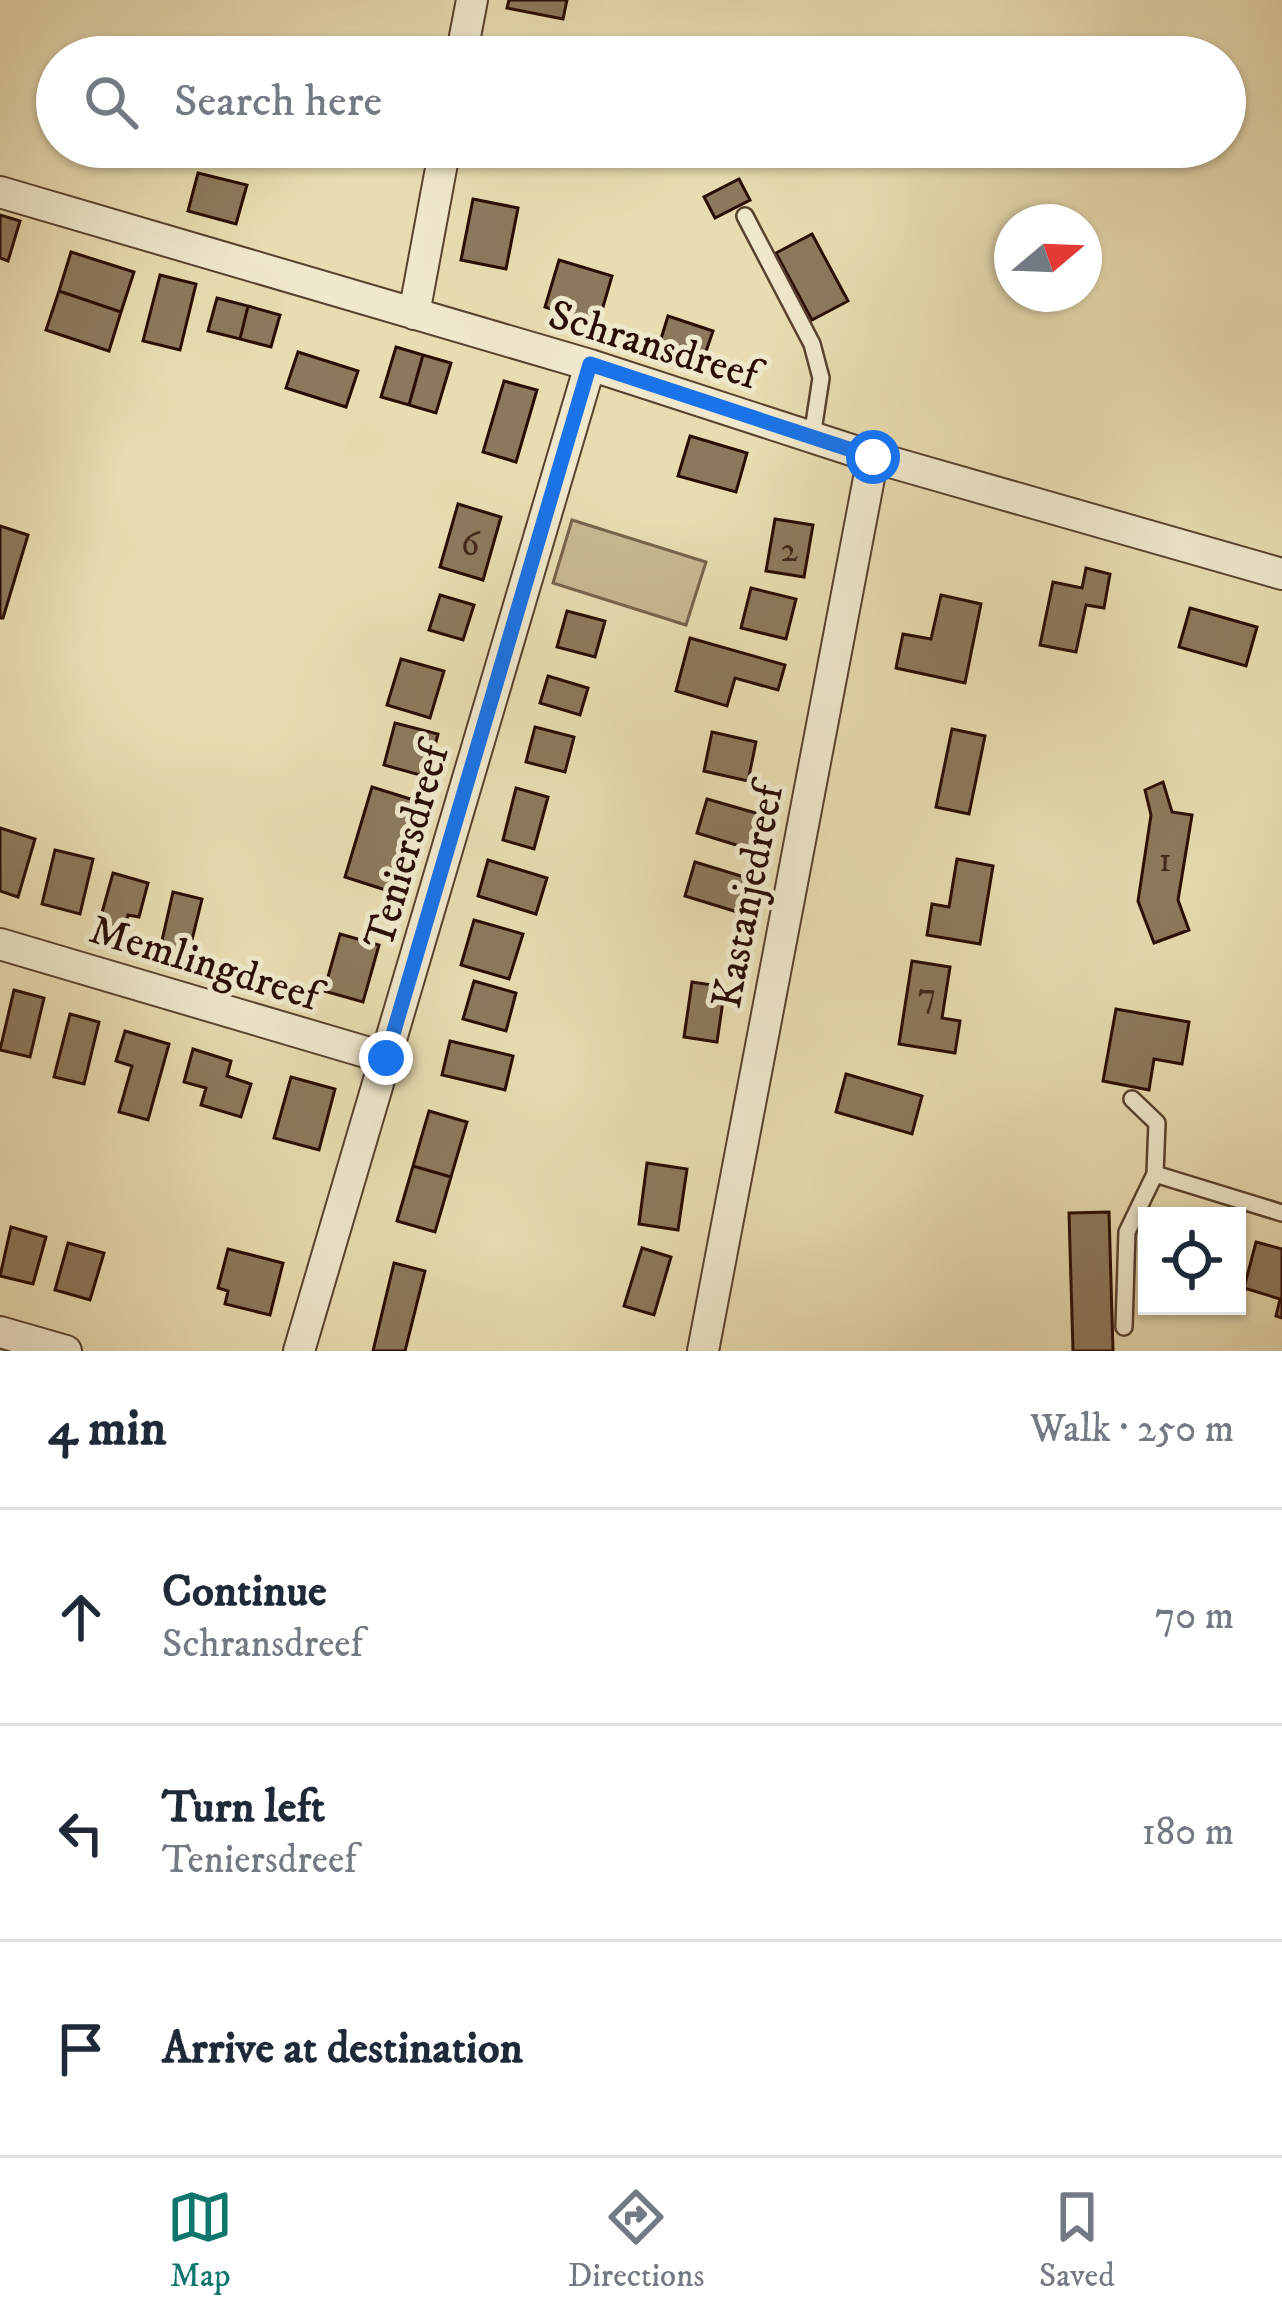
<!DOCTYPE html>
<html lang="en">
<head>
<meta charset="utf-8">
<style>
	body { margin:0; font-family:"IM FELL DW Pica",serif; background:#f6f6f7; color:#1f2937 }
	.controls { position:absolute; right:36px; bottom:36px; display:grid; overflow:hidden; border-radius:0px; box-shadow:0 3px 9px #0004 }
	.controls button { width:108px; height:108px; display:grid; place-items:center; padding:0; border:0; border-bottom:3px solid #e0e1e3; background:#fff; color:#1f2937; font:60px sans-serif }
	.compass { position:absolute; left:994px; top:204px; width:108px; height:108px; border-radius:50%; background:#fff; box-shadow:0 3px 9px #0004; rotate:71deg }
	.stop { position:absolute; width:36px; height:36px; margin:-27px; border:9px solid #1a73e8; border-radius:50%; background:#fff }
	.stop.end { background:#1a73e8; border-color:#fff; box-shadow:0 3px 12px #0008 }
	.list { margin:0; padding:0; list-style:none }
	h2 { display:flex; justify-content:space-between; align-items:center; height:156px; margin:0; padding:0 48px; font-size:51px }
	h2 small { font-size:39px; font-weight:400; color:#747a83 }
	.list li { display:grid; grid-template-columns:78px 1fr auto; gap:36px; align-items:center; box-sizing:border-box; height:216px; padding:0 48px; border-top:3px solid #e0e1e3 }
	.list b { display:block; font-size:45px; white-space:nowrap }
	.list p { margin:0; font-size:39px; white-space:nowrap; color:#747a83 }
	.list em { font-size:39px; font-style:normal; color:#747a83 }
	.icon { flex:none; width:66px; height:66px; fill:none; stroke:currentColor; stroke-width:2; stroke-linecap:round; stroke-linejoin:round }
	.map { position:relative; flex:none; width:1282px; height:1351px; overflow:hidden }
	.search { position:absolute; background:#fff; box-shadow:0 3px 9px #0004; left:36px; right:36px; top:36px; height:132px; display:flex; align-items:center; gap:30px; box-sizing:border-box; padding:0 42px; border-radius:66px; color:#747a83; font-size:45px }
	.sheet { height:804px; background:#fff }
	nav { display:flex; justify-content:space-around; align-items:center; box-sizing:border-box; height:168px; border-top:3px solid #e0e1e3; background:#fff; font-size:33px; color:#747a83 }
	nav a { display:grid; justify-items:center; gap:6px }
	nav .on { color:#0f766e }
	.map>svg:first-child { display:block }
	.green { fill:#c8b993; stroke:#78634c; stroke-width:3 }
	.building { fill:#8c795d; stroke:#290d04; stroke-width:3 }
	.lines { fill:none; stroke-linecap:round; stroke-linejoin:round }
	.service-casing { stroke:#59412f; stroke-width:20 }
	.minor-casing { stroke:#59412f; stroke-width:34 }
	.service { stroke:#f0e8cc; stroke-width:15 }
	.minor { stroke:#f0e8cc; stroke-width:30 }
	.route { stroke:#1a73e8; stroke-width:15 }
	.labels { text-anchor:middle; stroke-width:10; stroke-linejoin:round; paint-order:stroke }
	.number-label { font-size:36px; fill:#42281a }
	.street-label { font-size:42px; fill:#290d04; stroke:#f0e8cc }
</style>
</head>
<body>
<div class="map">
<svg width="1282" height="1351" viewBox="0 0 1282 1351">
	<rect width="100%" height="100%" fill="#e8dcb0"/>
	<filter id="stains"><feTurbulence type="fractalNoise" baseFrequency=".00167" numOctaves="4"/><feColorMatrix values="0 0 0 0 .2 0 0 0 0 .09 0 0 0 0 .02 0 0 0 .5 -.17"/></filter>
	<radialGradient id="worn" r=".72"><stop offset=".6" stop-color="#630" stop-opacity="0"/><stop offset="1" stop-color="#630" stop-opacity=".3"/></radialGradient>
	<path class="green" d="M572,520L706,562L686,625L553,583Z"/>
	<path class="building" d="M509,0H567L563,19L507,8Z
		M198,173L247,185L236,224L188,211Z
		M739,179L750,200L715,218L704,197Z
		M473,199L518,208L506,269L461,260Z
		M0,215L20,221L8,261L0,258Z
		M812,234L848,301L812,320L776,253Z
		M71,252L134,272L121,312L59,291Z
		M559,260L612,276L598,324L545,307Z
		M160,275L196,284L180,350L143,341Z
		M59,291L121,312L109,351L46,330Z
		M217,298L248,306L240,339L208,331Z
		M248,306L280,315L271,347L240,339Z
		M668,316L713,331L701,366L657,352Z
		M396,347L423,355L409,405L381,397Z
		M298,352L358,371L346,407L286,388Z
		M423,355L451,363L436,413L409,405Z
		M504,381L537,390L516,462L483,452Z
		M690,436L747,453L736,492L678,476Z
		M458,504L501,517L483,580L440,567Z
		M775,519L813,525L804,577L766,571Z
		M0,526L28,535L3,618H0Z
		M1086,568L1110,574L1104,608L1086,605L1076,652L1040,645L1053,582L1082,588Z
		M751,588L796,599L786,639L741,628Z
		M440,595L474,605L463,640L429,630Z
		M941,595L981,604L965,683L896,668L903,634L931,639Z
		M1190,608L1257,627L1246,666L1179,647Z
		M567,611L605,621L595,657L557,647Z
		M690,638L785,665L778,690L735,678L727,706L676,691Z
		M401,659L444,671L430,718L387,705Z
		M548,676L588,688L580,715L540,703Z
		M395,723L438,734L427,777L384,765Z
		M535,727L574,737L565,772L526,762Z
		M952,729L985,736L969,814L936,807Z
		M712,732L756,742L748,781L704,771Z
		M1163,782L1172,812L1192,815L1178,900L1189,930L1154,943L1138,901L1151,815L1145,790Z
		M372,787L420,802L392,892L345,877Z
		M516,788L548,797L534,849L503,840Z
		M707,799L766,816L756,851L697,833Z
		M0,828L35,839L18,897L0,891Z
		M55,850L93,859L80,914L42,904Z
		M957,859L993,866L980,944L927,935L932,904L949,907Z
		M488,860L547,878L536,914L478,896Z
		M695,862L754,880L744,914L685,896Z
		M113,873L148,883L139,917L128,915L123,934L98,927Z
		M173,892L202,899L189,952L161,945Z
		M474,920L523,934L509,979L461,965Z
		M340,934L379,945L363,1002L324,991Z
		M912,961L950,967L942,1018L960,1021L955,1053L899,1044Z
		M474,981L516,993L506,1031L463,1019Z
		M692,982L725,987L717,1042L684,1037Z
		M14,990L44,998L30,1057L0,1050Z
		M1116,1009L1189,1022L1182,1064L1154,1059L1149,1090L1103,1081Z
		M70,1014L99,1022L84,1084L54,1077Z
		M125,1031L169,1044L148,1120L119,1112L132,1066L116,1061Z
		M450,1041L513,1056L505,1090L442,1075Z
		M193,1049L231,1061L227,1076L251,1084L241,1117L201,1105L206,1088L184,1082Z
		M846,1074L922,1096L912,1134L836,1112Z
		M291,1077L335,1089L319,1150L274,1138Z
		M429,1111L467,1122L451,1177L413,1166Z
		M647,1163L687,1169L678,1230L639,1224Z
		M413,1166L451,1177L435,1232L397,1221Z
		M1109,1212L1113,1351H1073L1069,1213Z
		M11,1227L46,1237L33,1284L0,1276Z
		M1256,1242L1282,1249V1318L1276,1316L1280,1299L1244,1288Z
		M68,1243L104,1253L90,1300L55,1290Z
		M642,1248L671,1257L654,1315L624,1306Z
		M228,1249L283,1263L270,1315L225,1304L228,1291L218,1288Z
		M394,1263L425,1271L405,1351H373Z"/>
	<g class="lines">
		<defs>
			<path id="service" d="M745,216L812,344L821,378L812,437
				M1155,1174L1282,1213
				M1124,1327L1127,1232L1155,1174L1157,1123L1132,1099"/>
			<path id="minor" d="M461,57L472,0
				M0,192L590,365L873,457L1282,574
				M414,314L445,147
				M0,944L386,1058
				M0,1332L66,1351
				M299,1351L590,365
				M703,1351L873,457"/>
		</defs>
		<use href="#service" class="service-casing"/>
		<use href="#minor" class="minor-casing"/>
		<use href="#service" class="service"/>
		<use href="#minor" class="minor"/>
	</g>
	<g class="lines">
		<path class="route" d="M386,1058L590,364L873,457"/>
	</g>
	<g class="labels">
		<g class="number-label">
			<text x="470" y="555">6</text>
			<text x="789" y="561">2</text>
			<text x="1165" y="871">1</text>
			<text x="927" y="1006">7</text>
		</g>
		<g class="street-label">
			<text transform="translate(654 343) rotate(17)" y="15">Schransdreef</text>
			<text transform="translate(405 846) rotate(-74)" y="15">Teniersdreef</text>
			<text transform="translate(746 896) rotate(-79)" y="15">Kastanjedreef</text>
			<text transform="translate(205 961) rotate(17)" y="15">Memlingdreef</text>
		</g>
	</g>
	<rect width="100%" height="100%" filter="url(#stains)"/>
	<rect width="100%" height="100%" fill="url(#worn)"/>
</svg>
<div class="controls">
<button><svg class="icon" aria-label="locate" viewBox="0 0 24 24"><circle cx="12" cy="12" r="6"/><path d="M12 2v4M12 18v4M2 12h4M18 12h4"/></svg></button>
</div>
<svg class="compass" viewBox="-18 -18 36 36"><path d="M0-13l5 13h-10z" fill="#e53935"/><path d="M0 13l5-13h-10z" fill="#747a83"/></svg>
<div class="stop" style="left:873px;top:457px"></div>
<div class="stop end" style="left:386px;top:1058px"></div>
<div class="search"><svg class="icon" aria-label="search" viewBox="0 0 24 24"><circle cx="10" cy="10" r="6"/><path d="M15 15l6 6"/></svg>Search here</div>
</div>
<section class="sheet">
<h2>4 min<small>Walk · 250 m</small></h2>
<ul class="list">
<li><svg class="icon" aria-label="ahead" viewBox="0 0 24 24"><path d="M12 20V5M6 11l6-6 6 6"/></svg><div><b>Continue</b><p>Schransdreef</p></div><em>70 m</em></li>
<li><svg class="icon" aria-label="left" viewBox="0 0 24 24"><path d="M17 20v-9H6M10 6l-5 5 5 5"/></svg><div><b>Turn left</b><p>Teniersdreef</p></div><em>180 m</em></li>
<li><svg class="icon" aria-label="arrive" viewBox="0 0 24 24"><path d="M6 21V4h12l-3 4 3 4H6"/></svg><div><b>Arrive at destination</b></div></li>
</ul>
</section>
<nav>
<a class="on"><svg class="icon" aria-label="map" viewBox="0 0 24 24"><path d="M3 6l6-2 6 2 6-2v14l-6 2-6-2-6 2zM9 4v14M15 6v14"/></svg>Map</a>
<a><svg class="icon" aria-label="directions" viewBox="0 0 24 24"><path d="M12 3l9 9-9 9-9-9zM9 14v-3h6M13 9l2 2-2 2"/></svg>Directions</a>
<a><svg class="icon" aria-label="saved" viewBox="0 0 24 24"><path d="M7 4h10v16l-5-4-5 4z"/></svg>Saved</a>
</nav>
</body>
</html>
